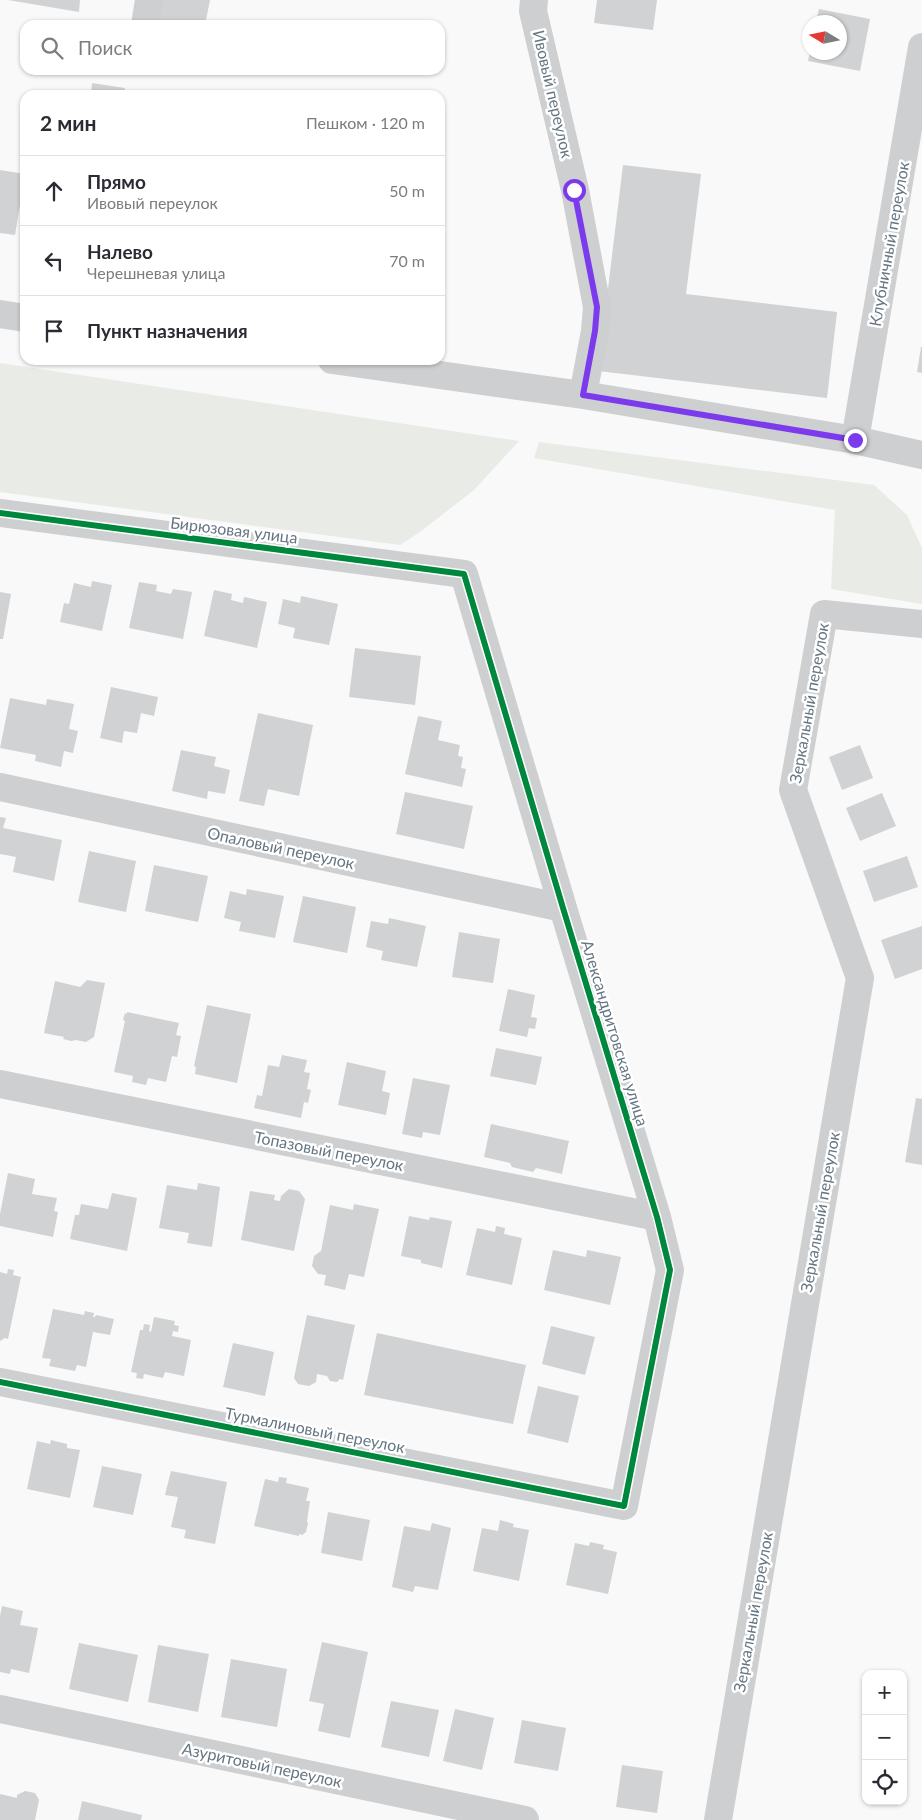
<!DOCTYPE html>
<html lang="ru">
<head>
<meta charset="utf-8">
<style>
	body { margin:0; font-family:Lato,sans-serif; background:#f7f7f7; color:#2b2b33 }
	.controls { position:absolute; right:15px; bottom:15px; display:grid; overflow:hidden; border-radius:10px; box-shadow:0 1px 4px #0004 }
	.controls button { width:45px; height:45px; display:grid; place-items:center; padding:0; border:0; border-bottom:1px solid #e1e1e2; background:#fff; color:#2b2b33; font:25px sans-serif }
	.compass { position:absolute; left:802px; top:15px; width:45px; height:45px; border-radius:50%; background:#fff; box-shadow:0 1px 4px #0004; rotate:280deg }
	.stop { position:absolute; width:15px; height:15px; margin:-11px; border:4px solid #7c3aed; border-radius:50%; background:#fff }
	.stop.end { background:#7c3aed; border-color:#fff; box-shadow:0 1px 5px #0008 }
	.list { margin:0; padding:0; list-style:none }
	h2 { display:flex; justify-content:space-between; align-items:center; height:65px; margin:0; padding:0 20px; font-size:21px }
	h2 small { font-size:16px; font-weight:400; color:#7c7c81 }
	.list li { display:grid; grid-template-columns:32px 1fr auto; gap:15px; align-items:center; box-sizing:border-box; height:70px; padding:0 20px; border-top:1px solid #e1e1e2 }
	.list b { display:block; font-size:19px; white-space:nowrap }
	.list p { margin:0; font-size:16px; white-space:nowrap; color:#7c7c81 }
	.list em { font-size:16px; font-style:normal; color:#7c7c81 }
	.icon { flex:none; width:28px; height:28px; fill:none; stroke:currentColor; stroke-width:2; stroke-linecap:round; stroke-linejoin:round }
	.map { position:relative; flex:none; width:922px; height:1820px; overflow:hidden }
	.search { position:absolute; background:#fff; box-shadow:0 1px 4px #0004; left:20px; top:20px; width:425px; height:55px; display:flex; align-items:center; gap:12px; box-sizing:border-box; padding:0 18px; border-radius:15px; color:#7c7c81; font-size:19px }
	.panel { position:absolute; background:#fff; box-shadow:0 1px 4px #0004; left:20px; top:90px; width:425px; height:275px; border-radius:15px }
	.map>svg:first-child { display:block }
	.green { fill:#e8ebe6 }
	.building { fill:#d0d2d3 }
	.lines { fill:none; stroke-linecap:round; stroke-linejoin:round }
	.minor { stroke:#cecfd0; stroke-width:28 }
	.cycleway-casing { stroke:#fff; stroke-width:9 }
	.cycleway { stroke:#00873e; stroke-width:6 }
	.route { stroke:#7c3aed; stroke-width:6 }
	.labels { text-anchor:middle; stroke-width:5; stroke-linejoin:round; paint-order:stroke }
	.street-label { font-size:16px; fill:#657683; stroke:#fff }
</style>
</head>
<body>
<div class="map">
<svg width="922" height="1820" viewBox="0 0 922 1820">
	<rect width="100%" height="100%" fill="#f9f9f9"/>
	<path class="green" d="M0,363L519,441L474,490L420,532L400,545L0,492Z
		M539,442L874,485L907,515L922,548V604L831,589L835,510L534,458Z"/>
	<path class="building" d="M8,0H80L79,12Z
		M162,0H210L205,25H157Z
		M597,0H657L653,30L594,23Z
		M819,9L870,19L860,71L808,61L810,52H840V22H816Z
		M92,83L125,88L124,95H91Z
		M623,165L701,174L686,294L837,312L827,398L598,371Z
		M0,170L25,174L15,235L0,233Z
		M921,347H922V373L917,372Z
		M92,581L112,585L102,631L60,622L64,603L69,604L74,583L91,587Z
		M139,582L157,585L156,591L171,594L173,589L192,592L183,639L129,628Z
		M214,590L232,594L231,600L243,603L244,597L267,602L257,648L204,636Z
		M0,592L11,594L3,639H0Z
		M301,596L338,604L329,645L293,638L295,628L278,624L283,599L300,603Z
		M355,648L421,656L415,705L349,697Z
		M111,687L158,697L154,716L141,713L137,733L124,731L122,743L100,738Z
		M10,698L46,705L47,699L74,704L69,729L78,731L73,753L64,751L61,767L35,761L36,755L0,748Z
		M258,713L313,725L299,796L268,789L264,806L239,801Z
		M418,716L442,721L438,740L460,745L458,756L463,757L461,768L466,769L462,787L405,774Z
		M860,745L873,778L842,790L829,757Z
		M181,750L216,757L214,766L230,770L225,794L208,791L207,799L172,791Z
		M405,792L473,806L464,849L396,834Z
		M882,793L896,826L860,841L846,808Z
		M0,817L6,818L3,828L62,840L54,881L13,872L16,857L0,854Z
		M89,851L136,861L126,912L78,902Z
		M907,856L918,887L874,902L863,871Z
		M154,865L208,876L198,922L145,911Z
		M247,889L284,896L275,938L239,931L241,922L224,918L230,891L246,895Z
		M303,896L356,907L347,953L293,942Z
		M389,918L426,926L417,967L381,960L383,951L366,947L371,921L388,924Z
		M922,926V969L895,979L881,940Z
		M459,932L500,939L493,983L452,977Z
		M87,980L105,983L94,1037L86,1042L76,1040L71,1041L63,1039L64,1037L44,1033L55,981L80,987Z
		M508,989L535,995L531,1017L537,1018L535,1029L529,1028L527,1037L499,1031Z
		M207,1005L251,1014L237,1083L195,1074L196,1067L194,1066Z
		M127,1012L179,1023L176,1035L181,1036L177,1057L172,1056L166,1082L148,1078L146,1085L132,1082L133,1076L114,1072L125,1021L123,1020L125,1013L127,1014Z
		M496,1048L542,1057L536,1085L490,1076Z
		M282,1055L307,1060L304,1072L310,1073L307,1089L311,1090L308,1103L304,1102L301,1118L254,1108L257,1095L262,1096L268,1065L279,1067Z
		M347,1062L386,1071L382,1091L390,1093L386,1115L338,1105Z
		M413,1078L450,1085L440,1135L423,1132L422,1138L402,1134Z
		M916,1098L922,1099V1165L905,1162Z
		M491,1124L569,1141L562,1174L536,1168L533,1172L512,1167L510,1163L484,1157Z
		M8,1173L35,1179L32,1194L57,1198L54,1211L58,1212L53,1237L0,1226V1214Z
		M198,1183L220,1187L212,1247L187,1243L189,1233L159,1228L167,1185L197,1190Z
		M289,1189L299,1191L305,1199L294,1251L241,1240L250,1191L275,1195L274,1200L280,1201L281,1196Z
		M112,1193L137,1198L127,1251L70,1239L75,1215H79L81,1204L108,1209Z
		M354,1204L379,1209L364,1277L349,1274L345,1290L324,1285L326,1275L318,1274L312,1266L314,1256L321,1251L330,1205L353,1210Z
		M409,1216L429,1220L430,1217L452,1221L442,1268L421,1263V1260L401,1256Z
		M496,1226L505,1228L504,1234L522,1238L512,1285L466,1275L477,1228L495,1232Z
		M553,1250L586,1257L587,1250L621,1257L610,1305L544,1290Z
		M8,1269L14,1270L13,1275L21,1277L8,1339L5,1338L0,1341V1272L7,1274Z
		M53,1309L84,1315L85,1311L94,1313L93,1317H95L96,1315L114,1319L110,1335L93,1332L86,1367L77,1365L75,1371L49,1366L51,1359L42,1358Z
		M307,1315L355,1325L343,1380L340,1379L337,1382L330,1381L327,1376L317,1374L316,1382L309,1386L298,1384L294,1378Z
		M154,1317L175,1321L174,1325L179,1326L178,1332L173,1331L172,1336L191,1340L184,1376L165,1372L163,1378L144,1374L143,1379L136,1378L137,1373L131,1372L140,1330H143L144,1324L150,1325L149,1331L151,1332Z
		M551,1326L595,1337L585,1375L542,1364Z
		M377,1333L526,1365L513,1424L364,1395Z
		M233,1343L274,1352L265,1396L223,1387Z
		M538,1386L579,1396L568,1443L527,1433Z
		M51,1440L67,1444V1448L80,1450L70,1498L27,1489L37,1441L50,1444Z
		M102,1466L142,1474L133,1515L93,1507Z
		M171,1471L227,1482L215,1544L184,1538L186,1530L171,1527L178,1497L165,1495Z
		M279,1477L287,1478L286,1483L309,1488L306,1501H310L307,1521L308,1523L306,1532L302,1535L299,1534V1536L254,1526L265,1479L278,1482Z
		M328,1512L370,1520L362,1561L321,1553Z
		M500,1520L514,1524L513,1527L529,1530L519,1581L473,1571L482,1528L498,1531Z
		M432,1523L451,1528L438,1590L415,1586L413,1592L392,1587L404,1526L430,1531Z
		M590,1542L604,1545L603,1549L617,1552L608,1594L566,1585L575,1543L589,1546Z
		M2,1606L23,1611L20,1625L38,1628L29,1673L11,1669L10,1674L0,1672V1616Z
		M322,1642L368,1652L350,1738L318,1731L324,1704L309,1701Z
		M79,1643L138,1655L128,1702L69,1689Z
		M158,1645L209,1654L198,1712L148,1702Z
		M231,1659L287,1669L277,1727L221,1717Z
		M391,1701L439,1710L429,1757L381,1747Z
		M455,1709L494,1718L482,1770L443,1761Z
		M522,1720L566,1728L558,1771L514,1763Z
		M622,1765L663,1771L657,1813L616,1807Z
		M25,1791L35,1793L39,1800L35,1820H0V1794L17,1798V1795Z
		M82,1801L142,1815L141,1820H78Z"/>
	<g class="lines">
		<path class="minor" d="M534,0L533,11L575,190L597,307L595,331L583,395
			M145,25L149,0
			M0,314L25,318
			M332,360L583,395L855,440L922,455
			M855,440L922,47
			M0,513L464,574L563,908L657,1217L670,1270L624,1506L0,1382
			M0,787L563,908
			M0,1084L657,1217
			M0,1709L525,1820
			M718,1820L860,978L793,790L824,614L922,624"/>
		<defs>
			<path id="cycleway" d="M0,513L464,574L563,908L657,1217L670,1270L624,1506L0,1382"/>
		</defs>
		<use href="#cycleway" class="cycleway-casing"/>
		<use href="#cycleway" class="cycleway"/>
	</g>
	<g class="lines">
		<path class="route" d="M574,190L597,307L595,331L583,395L855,440"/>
	</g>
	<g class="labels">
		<g class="street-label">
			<text transform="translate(553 94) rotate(77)" y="6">Ивовый переулок</text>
			<text transform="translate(889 244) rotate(-80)" y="6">Клубничный переулок</text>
			<text transform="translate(234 530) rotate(7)" y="6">Бирюзовая улица</text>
			<text transform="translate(809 703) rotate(-80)" y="6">Зеркальный переулок</text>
			<text transform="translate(281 848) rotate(12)" y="6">Опаловый переулок</text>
			<text transform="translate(615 1033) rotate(73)" y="6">Александритовская улица</text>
			<text transform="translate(329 1151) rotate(11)" y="6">Топазовый переулок</text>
			<text transform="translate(820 1212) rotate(-80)" y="6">Зеркальный переулок</text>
			<text transform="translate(315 1430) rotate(11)" y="6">Турмалиновый переулок</text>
			<text transform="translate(753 1612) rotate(-80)" y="6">Зеркальный переулок</text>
			<text transform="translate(262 1765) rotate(12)" y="6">Азуритовый переулок</text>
		</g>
	</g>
</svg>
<div class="controls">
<button>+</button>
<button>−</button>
<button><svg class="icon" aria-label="locate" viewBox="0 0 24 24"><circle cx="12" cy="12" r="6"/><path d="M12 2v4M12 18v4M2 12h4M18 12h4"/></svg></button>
</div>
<svg class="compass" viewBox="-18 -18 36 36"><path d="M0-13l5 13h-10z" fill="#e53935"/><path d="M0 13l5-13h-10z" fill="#7c7c81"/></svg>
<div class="stop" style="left:574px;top:190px"></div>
<div class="stop end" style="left:855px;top:440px"></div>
<div class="search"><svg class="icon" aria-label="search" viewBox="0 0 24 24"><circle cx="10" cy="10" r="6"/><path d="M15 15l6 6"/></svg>Поиск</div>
<section class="panel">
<h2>2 мин<small>Пешком · 120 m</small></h2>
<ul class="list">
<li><svg class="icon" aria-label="ahead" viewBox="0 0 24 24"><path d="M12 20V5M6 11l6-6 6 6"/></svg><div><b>Прямо</b><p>Ивовый переулок</p></div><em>50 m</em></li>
<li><svg class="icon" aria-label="left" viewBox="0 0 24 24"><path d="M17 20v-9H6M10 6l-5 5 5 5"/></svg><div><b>Налево</b><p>Черешневая улица</p></div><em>70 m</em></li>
<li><svg class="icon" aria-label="arrive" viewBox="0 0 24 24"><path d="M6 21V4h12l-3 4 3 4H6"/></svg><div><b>Пункт назначения</b></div></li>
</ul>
</section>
</div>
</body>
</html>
